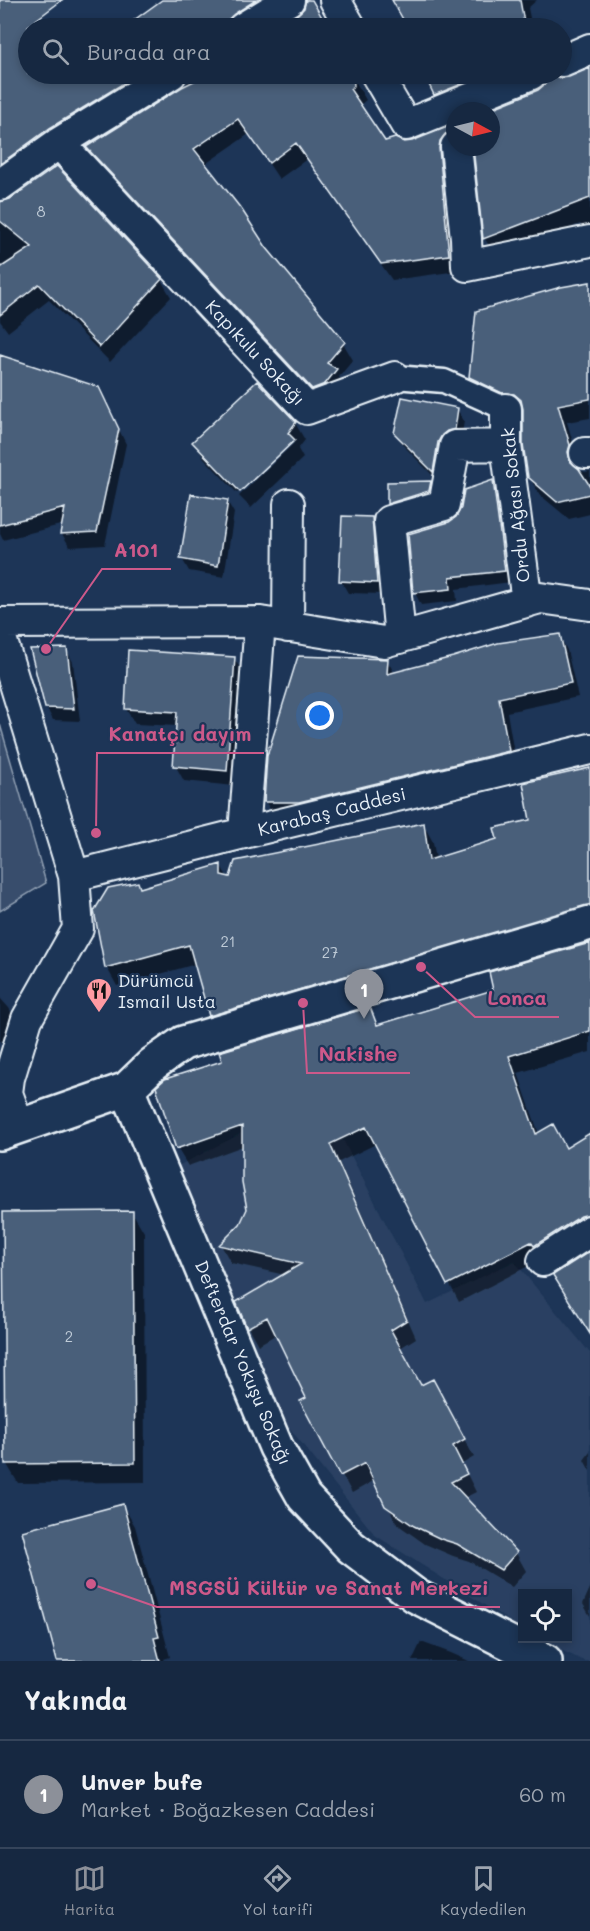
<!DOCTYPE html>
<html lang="tr">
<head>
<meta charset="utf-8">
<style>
	body { margin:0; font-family:Mali,sans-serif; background:#23344c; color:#f1f3f6 }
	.controls { position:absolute; right:18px; bottom:18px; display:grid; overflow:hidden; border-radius:0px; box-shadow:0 3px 9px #0003 }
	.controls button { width:54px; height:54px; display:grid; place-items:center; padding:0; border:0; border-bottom:2px solid #35445a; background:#162841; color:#f1f3f6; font:30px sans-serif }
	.compass { position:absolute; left:446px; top:102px; width:54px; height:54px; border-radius:50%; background:#162841; box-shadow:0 3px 9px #0003; rotate:97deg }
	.you { position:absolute; left:320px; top:716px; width:21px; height:21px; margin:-15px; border:4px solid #fff; border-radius:50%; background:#1a73e8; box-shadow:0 0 0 9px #1a73e833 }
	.badge { display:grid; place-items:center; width:39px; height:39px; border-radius:50%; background:#8c9099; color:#fff; font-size:20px; font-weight:700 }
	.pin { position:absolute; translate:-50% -50px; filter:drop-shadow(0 2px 3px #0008) }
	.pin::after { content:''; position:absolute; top:32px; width:21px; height:18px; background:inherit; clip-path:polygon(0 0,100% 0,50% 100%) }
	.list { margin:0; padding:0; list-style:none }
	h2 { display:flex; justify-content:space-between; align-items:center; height:78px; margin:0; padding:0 24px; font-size:26px }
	h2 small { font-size:20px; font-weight:400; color:#9ea6b1 }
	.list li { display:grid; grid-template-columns:39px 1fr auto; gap:18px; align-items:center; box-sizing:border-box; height:108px; padding:0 24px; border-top:2px solid #35445a }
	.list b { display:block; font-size:22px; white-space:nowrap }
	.list p { margin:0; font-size:20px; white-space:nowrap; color:#9ea6b1 }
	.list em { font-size:20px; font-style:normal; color:#9ea6b1 }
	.icon { flex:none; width:33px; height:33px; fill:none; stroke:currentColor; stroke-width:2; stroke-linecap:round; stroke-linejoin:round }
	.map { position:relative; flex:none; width:590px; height:1661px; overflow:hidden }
	.search { position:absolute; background:#162841; box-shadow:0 3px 9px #0003; left:18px; right:18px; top:18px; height:66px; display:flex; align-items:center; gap:15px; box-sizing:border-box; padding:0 21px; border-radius:33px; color:#9ea6b1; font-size:22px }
	.sheet { height:186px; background:#162841 }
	nav { display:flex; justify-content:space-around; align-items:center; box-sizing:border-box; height:84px; border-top:2px solid #35445a; background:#162841; font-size:16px; color:#9ea6b1 }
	nav a { display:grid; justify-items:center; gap:3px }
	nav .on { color:#8c9099 }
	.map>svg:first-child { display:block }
	.built { fill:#2a4162 }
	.green { fill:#374d6c; stroke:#909fb2; stroke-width:1.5 }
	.shadow { fill:#0007 }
	.building { fill:#495e7a; stroke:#e8f1f8; stroke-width:1.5 }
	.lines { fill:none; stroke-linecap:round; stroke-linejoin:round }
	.pedestrian-casing { stroke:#e8f1f8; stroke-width:27 }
	.minor-casing { stroke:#e8f1f8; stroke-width:34 }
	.secondary-casing { stroke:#e8f1f8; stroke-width:38 }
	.pedestrian { stroke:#1d3557; stroke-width:22 }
	.minor { stroke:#1d3557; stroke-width:30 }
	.secondary { stroke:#1d3557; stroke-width:33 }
	.labels { text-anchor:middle; stroke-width:4.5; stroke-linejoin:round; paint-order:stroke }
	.number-label { font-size:15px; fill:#c0ccd8 }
	.street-label { font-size:18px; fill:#e8f1f8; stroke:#1d3557 }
	.poi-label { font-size:18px; fill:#e8f1f8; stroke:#1d3557; text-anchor:start }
	.leader { fill:none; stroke:#cd598a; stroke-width:2 }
	.callout-dot { fill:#cd598a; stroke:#1d3557; stroke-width:2 }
	.callout-label { font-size:20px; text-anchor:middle; font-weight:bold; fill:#cd598a; stroke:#1d3557; stroke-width:4.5; stroke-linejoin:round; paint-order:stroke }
</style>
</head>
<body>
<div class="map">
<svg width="590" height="1661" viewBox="0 0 590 1661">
	<rect width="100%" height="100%" fill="#1d3557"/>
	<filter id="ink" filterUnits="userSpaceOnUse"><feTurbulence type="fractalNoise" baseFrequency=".0167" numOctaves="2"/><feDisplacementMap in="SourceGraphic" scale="12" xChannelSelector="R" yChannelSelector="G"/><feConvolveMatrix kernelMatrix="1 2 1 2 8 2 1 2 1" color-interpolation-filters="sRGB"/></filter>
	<g filter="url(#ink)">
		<path class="built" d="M319,1093L427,1304L514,1261L590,1353V1661H584L538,1639L568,1638V1594H522V1629L375,1535L276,1411L178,1166Z"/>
		<path class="green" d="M0,724L46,883L0,911Z"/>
		<path class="shadow" d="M164,0H295L245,28H127Z
			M303,0H310L326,28H278L299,16L306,8L308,1Z
			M397,0H537L528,8L532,28H410L394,2Z
			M29,6L44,28H28V74H178L0,187V24Z
			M590,69V242L580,224L495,256L485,239L475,149L463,147H491L490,111Z
			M183,74H351L366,100L360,105L393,155L438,151L448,168L458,271L392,280L307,159L279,179L249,134L204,165L265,248L343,343L353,360L339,377L345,387L322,405L97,163L88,147L181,89L188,82L189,75Z
			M425,74H541L447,115Z
			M56,168L161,280L171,297L110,362L49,300L8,332L0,321V203L11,200Z
			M590,284V418L567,422L579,463L578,470L585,472L590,471V514L569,519L540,495L529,477L525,411L514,410L481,395L470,377Z
			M0,356L98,388L106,403L126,444L105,545L70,547L62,534L64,524L3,540L0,534Z
			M457,409L464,421L461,441L439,482L403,445L396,433Z
			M295,423L305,440L298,449L303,458L251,508L239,496L294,443V439L237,493L204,458L194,442Z
			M430,482L433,488L432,497L392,509L389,503Z
			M493,482L499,493L511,582L456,589L457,601L421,605L415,593L449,523L457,518Z
			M227,501L234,513L224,577L189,571L182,559Z
			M372,519L379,531L383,594L348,593L341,581Z
			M559,635L567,650L578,697L507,712L516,765L274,816L265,801L387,660L395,674Z
			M66,649L73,662L80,721L53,720L46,707Z
			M234,658L243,673L235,786L184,781L175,765L178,726L135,724L126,709Z
			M590,770V924L220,1033L210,1015L196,964L117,986L107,968L96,911L138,884L141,889L221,866L228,878L423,824L433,842L436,859L499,840L531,821Z
			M590,944V1052L518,1073L539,1134L566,1150L590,1135V1234L459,1302L376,1144L339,1162L416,1338L400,1348L421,1387L442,1399L474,1457L462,1464L476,1492L464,1498L516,1553L526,1571L512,1587L469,1561L453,1556L425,1544L397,1524L375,1480L352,1493L302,1402L308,1398L277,1334L258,1345L248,1327L285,1275L231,1263L221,1245L241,1225L248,1209L243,1146L188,1166L177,1148L224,1062L369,1009L379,1026L495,992Z
			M0,998L9,1008L19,1026L0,1043Z
			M132,1212L144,1232L145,1482L18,1483L6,1463Z
			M590,1452V1471L584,1460Z
			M123,1506L135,1526L170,1657L164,1659L165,1661H59Z
			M590,1588V1616L583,1604Z
			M421,1642L451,1653L469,1661H412Z"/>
		<path class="building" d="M0,0H62L28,26V74H139L50,128L0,164Z
			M162,0H256L234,14L228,20L226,28H123Z
			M306,0H312L328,28H275L298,14L304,8Z
			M392,0H520L525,28H408Z
			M590,68V198L483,239L473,147H491V111H486L538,90L545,84L548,74L561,78L569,77Z
			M208,74H353L354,86L350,89L385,141L395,138L404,142L412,141L455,124V130L445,134L440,141L439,148L449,255L381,264L296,143L269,163L238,119L194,149L242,210L266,247L345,342L327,363L337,369L325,384L312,389L86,147L182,87Z
			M424,74H487L434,95Z
			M57,166L162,279L100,347L39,284L0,315V268L32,247L0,221V202L10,199Z
			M590,282V399L558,405L570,445L568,452L570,461L579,469L590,486V494L557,502L528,477L523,444V409L521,400L514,394L502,393L469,377L476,311L561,287Z
			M0,355L99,387L119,429L97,532L60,534L65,508L0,525Z
			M257,381L296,422L288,433L295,440L240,492L192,442Z
			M402,397L458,408L455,429L447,431L442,435L438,442L433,472L394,433Z
			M493,480L505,571L450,577L451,589L413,593L408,534L449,522L456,517L461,508L464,490Z
			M431,481L429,491L387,504V482Z
			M191,494L228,500L218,566L180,559Z
			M342,516L372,517L377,583L339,581Z
			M560,634L571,683L499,698L509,751L299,802H264L267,756L298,656L388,659L387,674L453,657L498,643Z
			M67,648L74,709L45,708L30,649Z
			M128,650L235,657L227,771L173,766L177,712L125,709Z
			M590,768V905L209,1016L189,945L105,968L94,911L108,888L138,882L140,888L221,864V875L230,877L235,861L424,823L429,860L497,839L494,828L530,820L523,783Z
			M590,943V1031L509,1056L536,1134L553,1124L566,1148L590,1133V1214L581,1216L534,1246L531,1242L447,1285L366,1127L330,1144L407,1320L391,1330L421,1385L433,1379L465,1439L453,1446L467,1474L451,1482L517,1552L501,1570L457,1544L441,1539L414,1526L385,1506L365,1463L340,1476L300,1401L306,1398L267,1317L247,1328L236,1302L301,1264L219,1245L240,1224L247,1209L242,1182V1126L176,1149L156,1087L165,1079L222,1061L219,1052L370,1007L377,1025L493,990L489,972Z
			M133,1211L135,1463L5,1464L3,1212Z
			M590,1251V1334L553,1275Z
			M123,1504L159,1637L154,1638L160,1661H57L22,1531Z"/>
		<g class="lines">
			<defs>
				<path id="pedestrian" d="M395,377L444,381L506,409"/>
				<path id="minor" d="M335,0L351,28
					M243,28L289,0
					M562,61L590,49
					M376,74L406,125L531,74
					M59,143L307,409L395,377
					M456,147L466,238L467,266L590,241
					M0,185L59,143L171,74
					M506,409V445L527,602
					M585,453H590
					M0,623L260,622L384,642L540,598L590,605
					M288,627L289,504
					M0,635L74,876L78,929L27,1019L9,1078L7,1093L19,1126
					M400,638L389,521L444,505L455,446L506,445
					M244,833L260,622
					M74,876L244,833L590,749
					M543,1261L590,1231"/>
				<path id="secondary" d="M127,1089L276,1447L304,1497L351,1547L416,1596L545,1661
					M0,1133L127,1089L153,1064L183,1043L590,923"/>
			</defs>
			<use href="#pedestrian" class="pedestrian-casing"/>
			<use href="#minor" class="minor-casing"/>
			<use href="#secondary" class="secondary-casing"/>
			<use href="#pedestrian" class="pedestrian"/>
			<use href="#minor" class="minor"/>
			<use href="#secondary" class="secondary"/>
		</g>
	</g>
	<defs>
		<symbol id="restaurant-pin" viewBox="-11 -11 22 30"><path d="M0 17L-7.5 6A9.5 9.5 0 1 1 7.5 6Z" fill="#ff9aa2" stroke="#1d3557"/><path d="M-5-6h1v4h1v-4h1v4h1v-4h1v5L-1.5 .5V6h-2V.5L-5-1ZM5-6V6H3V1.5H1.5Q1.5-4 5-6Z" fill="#111"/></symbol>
	</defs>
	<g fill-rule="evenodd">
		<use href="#restaurant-pin" x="84" y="976" width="30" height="40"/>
	</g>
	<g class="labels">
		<g class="number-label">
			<text x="41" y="217">8</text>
			<text x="228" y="947">21</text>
			<text x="330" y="958">27</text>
			<text x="69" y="1342">2</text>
		</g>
		<g class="street-label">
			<text transform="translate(255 353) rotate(47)" y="6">Kapıkulu Sokağı</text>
			<text transform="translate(516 505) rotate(-96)" y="6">Ordu Ağası Sokak</text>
			<text transform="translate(332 812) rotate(-14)" y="6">Karabaş Caddesi</text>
			<text transform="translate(243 1363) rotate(67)" y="6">Defterdar Yokuşu Sokağı</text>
		</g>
		<g class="poi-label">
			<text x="118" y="987">Dürümcü<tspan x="118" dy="21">Ismail Usta</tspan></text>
		</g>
	</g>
	<path class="leader" d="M46 649L102 569H171M96 833L97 753H264M421 967L475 1017H559M303 1003L307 1073H410M91 1584L157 1607H500"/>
	<g class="callout-dot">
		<circle cx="46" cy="649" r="6"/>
		<circle cx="96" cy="833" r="6"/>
		<circle cx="421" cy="967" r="6"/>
		<circle cx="303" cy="1003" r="6"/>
		<circle cx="91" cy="1584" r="6"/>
	</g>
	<g class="callout-label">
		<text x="136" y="557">A101</text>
		<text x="180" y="741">Kanatçı dayım</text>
		<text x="517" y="1005">Lonca</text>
		<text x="358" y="1061">Nakishe</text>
		<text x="329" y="1595">MSGSÜ Kültür ve Sanat Merkezi</text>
	</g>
</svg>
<div class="controls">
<button><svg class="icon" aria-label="locate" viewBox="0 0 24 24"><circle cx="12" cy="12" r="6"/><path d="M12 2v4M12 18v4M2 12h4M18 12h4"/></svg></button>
</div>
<svg class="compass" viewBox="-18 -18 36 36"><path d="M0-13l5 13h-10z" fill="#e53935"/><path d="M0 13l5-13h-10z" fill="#9ea6b1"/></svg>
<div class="you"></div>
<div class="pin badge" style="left:364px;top:1019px">1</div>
<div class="search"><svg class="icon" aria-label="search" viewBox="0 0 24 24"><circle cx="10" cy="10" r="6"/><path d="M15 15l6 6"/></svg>Burada ara</div>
</div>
<section class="sheet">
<h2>Yakında<small></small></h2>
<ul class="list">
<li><span class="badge">1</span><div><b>Unver bufe</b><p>Market · Boğazkesen Caddesi</p></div><em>60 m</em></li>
</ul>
</section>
<nav>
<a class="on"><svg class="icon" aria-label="map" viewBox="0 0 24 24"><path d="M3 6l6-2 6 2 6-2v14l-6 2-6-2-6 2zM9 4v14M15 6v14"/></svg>Harita</a>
<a><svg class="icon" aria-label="directions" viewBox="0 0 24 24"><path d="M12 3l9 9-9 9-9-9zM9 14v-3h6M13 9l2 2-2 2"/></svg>Yol tarifi</a>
<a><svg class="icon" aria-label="saved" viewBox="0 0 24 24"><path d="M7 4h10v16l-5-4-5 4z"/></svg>Kaydedilen</a>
</nav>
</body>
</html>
